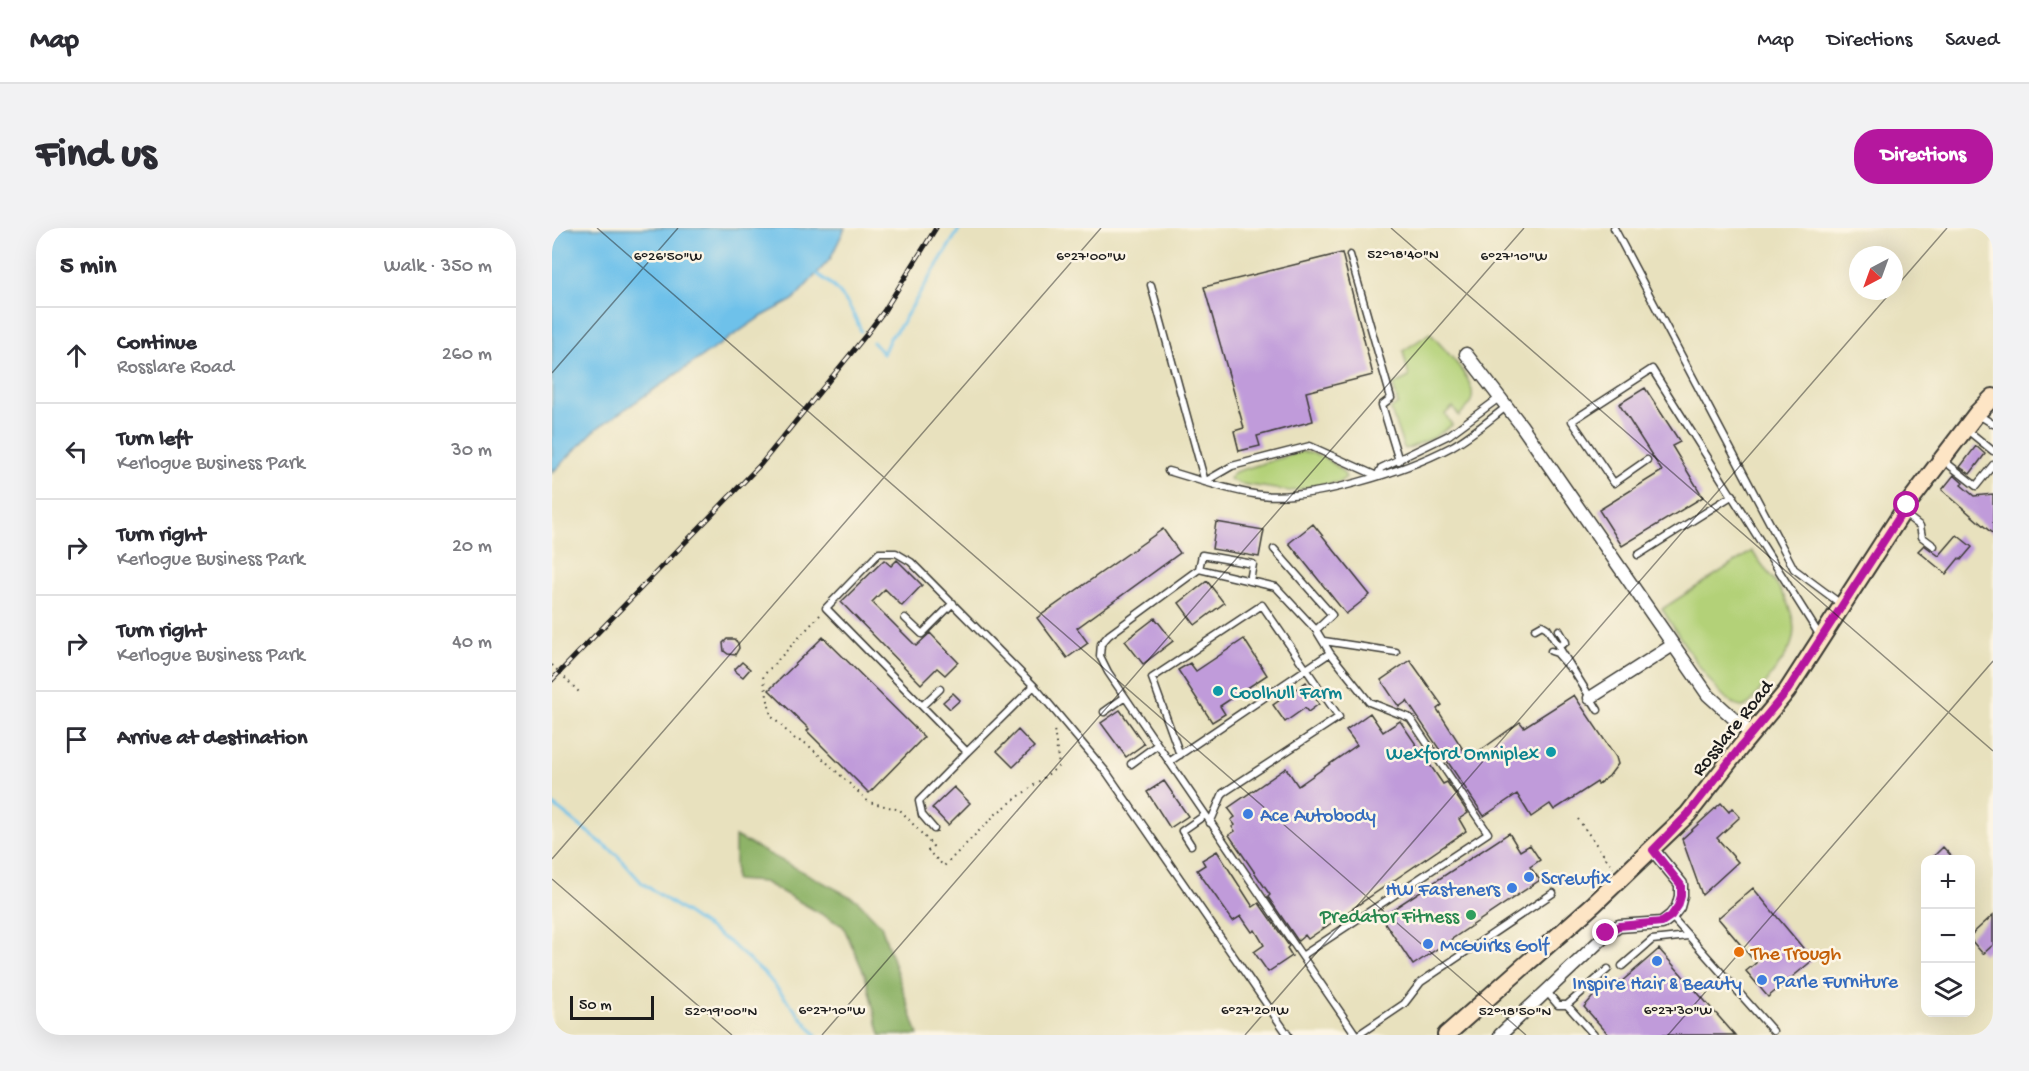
<!DOCTYPE html>
<html lang="en">
<head>
<meta charset="utf-8">
<style>
	body { margin:0; font-family:"Gochi Hand",sans-serif; background:#f2f2f3; color:#2b2b33 }
	.controls { position:absolute; right:18px; bottom:18px; display:grid; overflow:hidden; border-radius:12px; box-shadow:0 6px 24px #0002 }
	.controls button { width:54px; height:54px; display:grid; place-items:center; padding:0; border:0; border-bottom:2px solid #e1e1e2; background:#fff; color:#2b2b33; font:30px sans-serif }
	.compass { position:absolute; left:1297px; top:18px; width:54px; height:54px; border-radius:50%; background:#fff; box-shadow:0 6px 24px #0002; rotate:221deg }
	.scale { position:absolute; left:18px; bottom:15px; width:84px; box-sizing:border-box; padding-left:6px; border:3px solid #1c1c1c; border-top:0; font-size:16px; line-height:21px; white-space:nowrap; color:#1c1c1c; -webkit-text-stroke:4px #fcf5e5; paint-order:stroke }
	.stop { position:absolute; width:18px; height:18px; margin:-14px; border:4px solid #b5179e; border-radius:50%; background:#fff }
	.stop.end { background:#b5179e; border-color:#fff; box-shadow:0 2px 6px #0008 }
	.list { margin:0; padding:0; list-style:none }
	h2 { display:flex; justify-content:space-between; align-items:center; height:78px; margin:0; padding:0 24px; font-size:26px }
	h2 small { font-size:20px; font-weight:400; color:#7c7c81 }
	.list li { display:grid; grid-template-columns:39px 1fr auto; gap:18px; align-items:center; box-sizing:border-box; height:96px; padding:0 24px; border-top:2px solid #e1e1e2 }
	.list b { display:block; font-size:22px; white-space:nowrap }
	.list p { margin:0; font-size:20px; white-space:nowrap; color:#7c7c81 }
	.list em { font-size:20px; font-style:normal; color:#7c7c81 }
	.icon { flex:none; width:33px; height:33px; fill:none; stroke:currentColor; stroke-width:2; stroke-linecap:round; stroke-linejoin:round }
	.map { position:relative; flex:none; width:1441px; height:807px; overflow:hidden; border-radius:24px }
	header { display:flex; align-items:center; gap:36px; box-sizing:border-box; height:84px; padding:0 30px; background:#fff; border-bottom:2px solid #e1e1e2 }
	header strong { font-size:28px }
	nav { display:flex; gap:33px; margin-inline-start:auto; font-size:21px }
	.intro { display:flex; align-items:center; justify-content:space-between; box-sizing:border-box; height:144px; padding:0 36px }
	h1 { margin:0; font-size:42px }
	.button { padding:15px 27px; border-radius:24px; background:#b5179e; color:#fff; font-size:21px; font-weight:700 }
	main { display:flex; gap:36px; padding:0 36px }
	aside { flex:1; background:#fff; border-radius:24px; box-shadow:0 6px 24px #0002 }
	.map>svg:first-child { display:block }
	.green { fill:#b3d178; stroke:#68764a; stroke-width:1.5 }
	.forest { fill:#8eb368; stroke:#556842; stroke-width:1.5 }
	.water { fill:#6ec1ea; stroke:#456e83; stroke-width:1.5 }
	.lines { fill:none; stroke-linecap:round; stroke-linejoin:round }
	.stream { stroke:#6ec1ea; stroke-width:3 }
	.building { fill:#c09bda }
	.service-casing { stroke:#3b3a34; stroke-width:9 }
	.minor-casing { stroke:#3b3a34; stroke-width:15 }
	.secondary-casing { stroke:#3b3a34; stroke-width:20 }
	.path { stroke:#3b3a34; stroke-width:2; stroke-dasharray:1.5 4.5; stroke-linecap:butt }
	.service { stroke:#fff; stroke-width:6 }
	.minor { stroke:#fff; stroke-width:12 }
	.secondary { stroke:#fde5c5; stroke-width:16 }
	.rail-casing { stroke:#1c1c1c; stroke-width:5 }
	.rail { stroke:#fcf5e5; stroke-width:3; stroke-dasharray:9; stroke-linecap:butt }
	.route { stroke:#b5179e; stroke-width:8 }
	.ticks { fill:none; stroke:#1c1c1c; stroke-width:1.5; stroke-opacity:0.45 }
	.culture-dot { fill:#0f9aa8; stroke:#fcf5e5; stroke-width:2 }
	.shop-dot { fill:#3f7fe0; stroke:#fcf5e5; stroke-width:2 }
	.leisure-dot { fill:#2e9e5b; stroke:#fcf5e5; stroke-width:2 }
	.food-dot { fill:#e8710a; stroke:#fcf5e5; stroke-width:2 }
	.labels { text-anchor:middle; stroke-width:5; stroke-linejoin:round; paint-order:stroke }
	.culture-label { font-size:20px; fill:#0d838f; stroke:#fcf5e5; text-anchor:start }
	.street-label { font-size:20px; fill:#1c1c1c; stroke:#fcf5e5 }
	.shop-label { font-size:20px; fill:#366cbe; stroke:#fcf5e5; text-anchor:start }
	.leisure-label { font-size:20px; fill:#27864d; stroke:#fcf5e5; text-anchor:end }
	.food-label { font-size:20px; fill:#c56008; stroke:#fcf5e5; text-anchor:start }
	.ticks-label { font-size:15px; text-anchor:middle; fill:#1c1c1c; stroke:#fcf5e5; stroke-width:5; stroke-linejoin:round; paint-order:stroke }
</style>
</head>
<body>
<header>
<strong>Map</strong>
<nav><a>Map</a><a>Directions</a><a>Saved</a></nav>
</header>
<div class="intro"><h1>Find us</h1><a class="button">Directions</a></div>
<main>
<aside>
<h2>5 min<small>Walk · 350 m</small></h2>
<ul class="list">
<li><svg class="icon" aria-label="ahead" viewBox="0 0 24 24"><path d="M12 20V5M6 11l6-6 6 6"/></svg><div><b>Continue</b><p>Rosslare Road</p></div><em>260 m</em></li>
<li><svg class="icon" aria-label="left" viewBox="0 0 24 24"><path d="M17 20v-9H6M10 6l-5 5 5 5"/></svg><div><b>Turn left</b><p>Kerlogue Business Park</p></div><em>30 m</em></li>
<li><svg class="icon" aria-label="right" viewBox="0 0 24 24"><path d="M7 20v-9h11M14 6l5 5-5 5"/></svg><div><b>Turn right</b><p>Kerlogue Business Park</p></div><em>20 m</em></li>
<li><svg class="icon" aria-label="right" viewBox="0 0 24 24"><path d="M7 20v-9h11M14 6l5 5-5 5"/></svg><div><b>Turn right</b><p>Kerlogue Business Park</p></div><em>40 m</em></li>
<li><svg class="icon" aria-label="arrive" viewBox="0 0 24 24"><path d="M6 21V4h12l-3 4 3 4H6"/></svg><div><b>Arrive at destination</b></div></li>
</ul>
</aside>
<div class="map">
<svg width="1441" height="807" viewBox="0 0 1441 807">
	<rect width="100%" height="100%" fill="#fcf5e5"/>
	<filter id="ink" filterUnits="userSpaceOnUse"><feTurbulence type="fractalNoise" baseFrequency=".0167" numOctaves="2"/><feDisplacementMap in="SourceGraphic" scale="12" xChannelSelector="R" yChannelSelector="G"/><feConvolveMatrix kernelMatrix="1 2 1 2 8 2 1 2 1" color-interpolation-filters="sRGB"/></filter>
	<filter id="wash" filterUnits="userSpaceOnUse"><feTurbulence type="fractalNoise" baseFrequency=".008" numOctaves="4" result="noise"/><feDisplacementMap in="SourceGraphic" scale="24" xChannelSelector="R" yChannelSelector="G"/><feGaussianBlur stdDeviation="1.35" result="paint"/><feColorMatrix in="noise" values="0 0 0 0 0 0 0 0 0 0 0 0 0 0 0 0 0 1.4 0 .05"/><feComposite in="paint" operator="in"/></filter>
	<g filter="url(#wash)">
		<rect width="100%" height="100%" fill="#e8e1be"/>
		<path class="green" d="M878,105C890,119 928,155 919,173C916,179 910,184 907,188L901,179L893,186L900,197L881,210L854,221L852,220L839,183V181L846,176L841,157L857,149L851,123Z
			M749,224C764,223 787,236 794,249L788,254L738,263L689,256L679,252L678,250L683,244Z
			M1200,323C1218,349 1252,383 1239,417C1233,432 1210,459 1199,474C1196,476 1195,478 1191,479C1169,481 1122,399 1110,381Z"/>
		<path class="forest" d="M183,608L305,672L329,697L366,807H328L313,747L291,698L212,654L183,652Z"/>
		<path class="water" d="M0,0H293L278,31L241,72L207,90L44,201L0,245Z"/>
		<g class="lines">
			<path class="stream" d="M265,46C288,61 299,77 309,103
				M321,114L331,126L338,110L348,98L408,0
				M0,576L65,627L90,655L177,714L214,747L264,807"/>
		</g>
		<g id="blocks">
			<path class="building" d="M790,25L821,147L754,164L761,193L705,208L708,218L687,223L682,203L692,200L652,59Z
				M1093,160L1128,214L1120,218L1151,269L1070,318L1047,282L1110,243L1067,176Z
				M1424,218L1433,226L1418,246L1408,239Z
				M1402,247L1411,255L1409,257L1422,268L1441,266V306L1390,262Z
				M664,294L712,302L707,329L660,321Z
				M761,296L818,367L794,386L737,315Z
				M611,301L628,325L525,400L536,415L515,430L485,390Z
				M1405,307L1420,319L1409,332L1407,330L1394,346L1366,323L1372,317L1387,328Z
				M332,332L339,338L345,332L370,357L350,378L333,361L320,374L364,418L378,405L406,434L393,447L385,440L369,456L289,374Z
				M655,353L672,375L643,397L627,375Z
				M603,390L621,413L591,436L573,413Z
				M271,409L372,509L317,565L255,503L257,501L217,462Z
				M175,411H182L186,415L187,420L183,427L176,426L172,423L171,415Z
				M692,411L715,447L668,478L673,486L660,494L626,442L638,435L644,443Z
				M858,432L890,477L885,481L912,523L917,519L922,527L968,494L972,499L1022,467L1064,529L1066,536L1057,548L1046,556L1045,554L1002,582L998,576L979,589L965,566L932,588L855,473L847,479L829,452Z
				M190,434L198,441L191,449L182,442Z
				M754,454L767,476L756,484L753,480L733,494L721,477Z
				M401,465L408,472L398,481L391,474Z
				M568,482L592,516L574,529L549,495Z
				M818,485L831,504L848,493L891,556L895,554L916,585L907,591L914,603L756,711L753,707L746,713L716,669L718,667L677,607L683,603L680,599L683,597L679,592L683,589L676,580L734,540L746,558L805,517L794,502Z
				M466,502L482,519L461,539L445,523Z
				M612,553L636,588L618,600L595,564Z
				M402,559L418,575L396,597L380,580Z
				M1169,575L1177,584L1180,580L1188,589L1165,610L1186,634L1150,667L1130,611Z
				M957,605L968,623L978,617L988,632L978,639L988,652L861,737L829,689Z
				M1391,619L1403,632H1378Z
				M665,623L701,679L707,675L737,718L735,720L740,728L716,744L702,724L712,717L703,702L700,704L689,688L681,693L645,642L653,637L650,632Z
				M1201,660L1261,732L1216,769L1194,743L1204,735L1166,690Z
				M1441,687V717L1431,726L1419,712V707Z
				M1107,721L1183,807H1057L1032,779L1045,764L1061,753L1064,756L1068,753L1069,754Z"/>
		</g>
	</g>
	<g filter="url(#ink)">
		<use href="#blocks" fill-opacity="0" stroke="#3b3a34" stroke-width="1.5"/>
		<g class="lines">
			<defs>
				<path id="service" d="M1062,0L1242,341L1289,376
					M798,27L839,170L830,177L847,233
					M599,57L653,254
					M1425,186L1441,196
					M1414,201L1441,223
					M1095,232L1062,255L1020,193L1100,141L1268,408
					M1391,232L1424,258L1441,237
					M616,243C645,251 680,264 709,267C759,273 854,243 899,219C919,208 936,193 954,179
					M654,253L680,238L758,218L825,248L829,240L897,207L947,170
					M1351,285L1368,298L1370,309L1382,318
					M722,321L780,387L764,402
					M1086,327L1181,267
					M647,341L650,327L701,336L698,353
					M353,390L370,406L401,375
					M983,401L990,397L995,400L1046,482
					M1007,402L1014,414L1007,418
					M772,413L844,424
					M999,423L1005,425L1018,440
					M482,458L359,334L344,325H327L274,380L415,524L482,458L555,545L736,807
					M370,478L388,461
					M552,484L573,469
					M628,527L600,450L710,377L787,489L671,565L658,595
					M617,534L778,425
					M579,536L605,517
					M382,601L370,587L367,573L415,524
					M639,617L630,603L653,587
					M1119,688L1221,803
					M750,728L556,444L548,428L549,416L557,407L647,341L724,359L764,402L778,425L817,474L858,490L936,605L750,728L804,807
					M1070,738L1100,712L1136,708
					M995,764L1006,777H1015L1056,741
					M1015,777L1042,807
					M806,807L852,776L869,754L1001,665"/>
				<path id="minor" d="M914,126L969,197L1156,467L1199,506
					M1038,470L1121,417
					M948,807L1055,706L1067,698L1110,695L1119,688L1126,679L1129,668V656L1101,622"/>
				<path id="secondary" d="M894,807L1042,676L1136,586L1190,517L1235,463L1355,277L1425,185L1441,169"/>
			</defs>
			<use href="#service" class="service-casing"/>
			<use href="#minor" class="minor-casing"/>
			<use href="#secondary" class="secondary-casing"/>
			<path class="path" d="M268,387L211,448L219,488L243,511L255,516L317,574L348,582L381,618L376,623L392,638L445,585L507,538L502,501
				M0,437L27,464
				M1026,591L1061,640"/>
			<use href="#service" class="service"/>
			<use href="#minor" class="minor"/>
			<use href="#secondary" class="secondary"/>
			<defs>
				<path id="rail" d="M0,452L209,236L314,107L332,83L384,0"/>
			</defs>
			<use href="#rail" class="rail-casing"/>
			<use href="#rail" class="rail"/>
		</g>
	</g>
	<g class="lines" filter="url(#ink)">
		<path class="route" d="M1054,705L1067,698L1110,694L1119,688L1126,678L1129,668V657L1101,622L1136,586L1190,517L1235,463L1355,277"/>
	</g>
	<path class="ticks" d="M45,0L974,807M839,0L1441,523M1342,61L1395,0M0,145L126,0M0,631L549,0M0,651L180,807M270,807L972,0M693,807L1340,63M1116,807L1441,433"/>
	<g class="culture-dot">
		<circle cx="666" cy="463" r="6"/>
		<circle cx="999" cy="524" r="6"/>
	</g>
	<g class="shop-dot">
		<circle cx="696" cy="586" r="6"/>
		<circle cx="977" cy="649" r="6"/>
		<circle cx="960" cy="660" r="6"/>
		<circle cx="876" cy="716" r="6"/>
		<circle cx="1105" cy="733" r="6"/>
		<circle cx="1210" cy="752" r="6"/>
	</g>
	<circle class="leisure-dot" cx="919" cy="687" r="6"/>
	<circle class="food-dot" cx="1187" cy="724" r="6"/>
	<g class="labels">
		<g class="culture-label">
			<text x="678" y="470">Coolhull Farm</text>
			<text x="987" y="531" text-anchor="end">Wexford Omniplex</text>
		</g>
		<g class="street-label">
			<text transform="translate(1179 499) rotate(-51)" y="7">Rosslare Road</text>
		</g>
		<g class="shop-label">
			<text x="708" y="593">Ace Autobody</text>
			<text x="989" y="656">Screwfix</text>
			<text x="948" y="667" text-anchor="end">HW Fasteners</text>
			<text x="888" y="723">McGuirks Golf</text>
			<text x="1222" y="759">Parle Furniture</text>
			<text x="1105" y="761" text-anchor="middle">Inspire Hair &amp; Beauty</text>
		</g>
		<g class="leisure-label">
			<text x="907" y="694">Predator Fitness</text>
		</g>
		<g class="food-label">
			<text x="1199" y="731">The Trough</text>
		</g>
	</g>
	<g class="ticks-label">
		<text x="851" y="30">52°18'40"N</text>
		<text x="116" y="32">6°26'50"W</text>
		<text x="539" y="32">6°27'00"W</text>
		<text x="962" y="32">6°27'10"W</text>
		<text x="280" y="786">6°27'10"W</text>
		<text x="703" y="786">6°27'20"W</text>
		<text x="1126" y="786">6°27'30"W</text>
		<text x="169" y="787">52°19'00"N</text>
		<text x="963" y="787">52°18'50"N</text>
	</g>
</svg>
<div class="controls">
<button>+</button>
<button>−</button>
<button><svg class="icon" aria-label="layers" viewBox="0 0 24 24"><path d="M12 4l9 5-9 5-9-5zM3 14l9 5 9-5"/></svg></button>
</div>
<svg class="compass" viewBox="-18 -18 36 36"><path d="M0-13l5 13h-10z" fill="#e53935"/><path d="M0 13l5-13h-10z" fill="#7c7c81"/></svg>
<div class="scale">50 m</div>
<div class="stop" style="left:1355px;top:277px"></div>
<div class="stop end" style="left:1054px;top:705px"></div>
</div>
</main>
</body>
</html>
